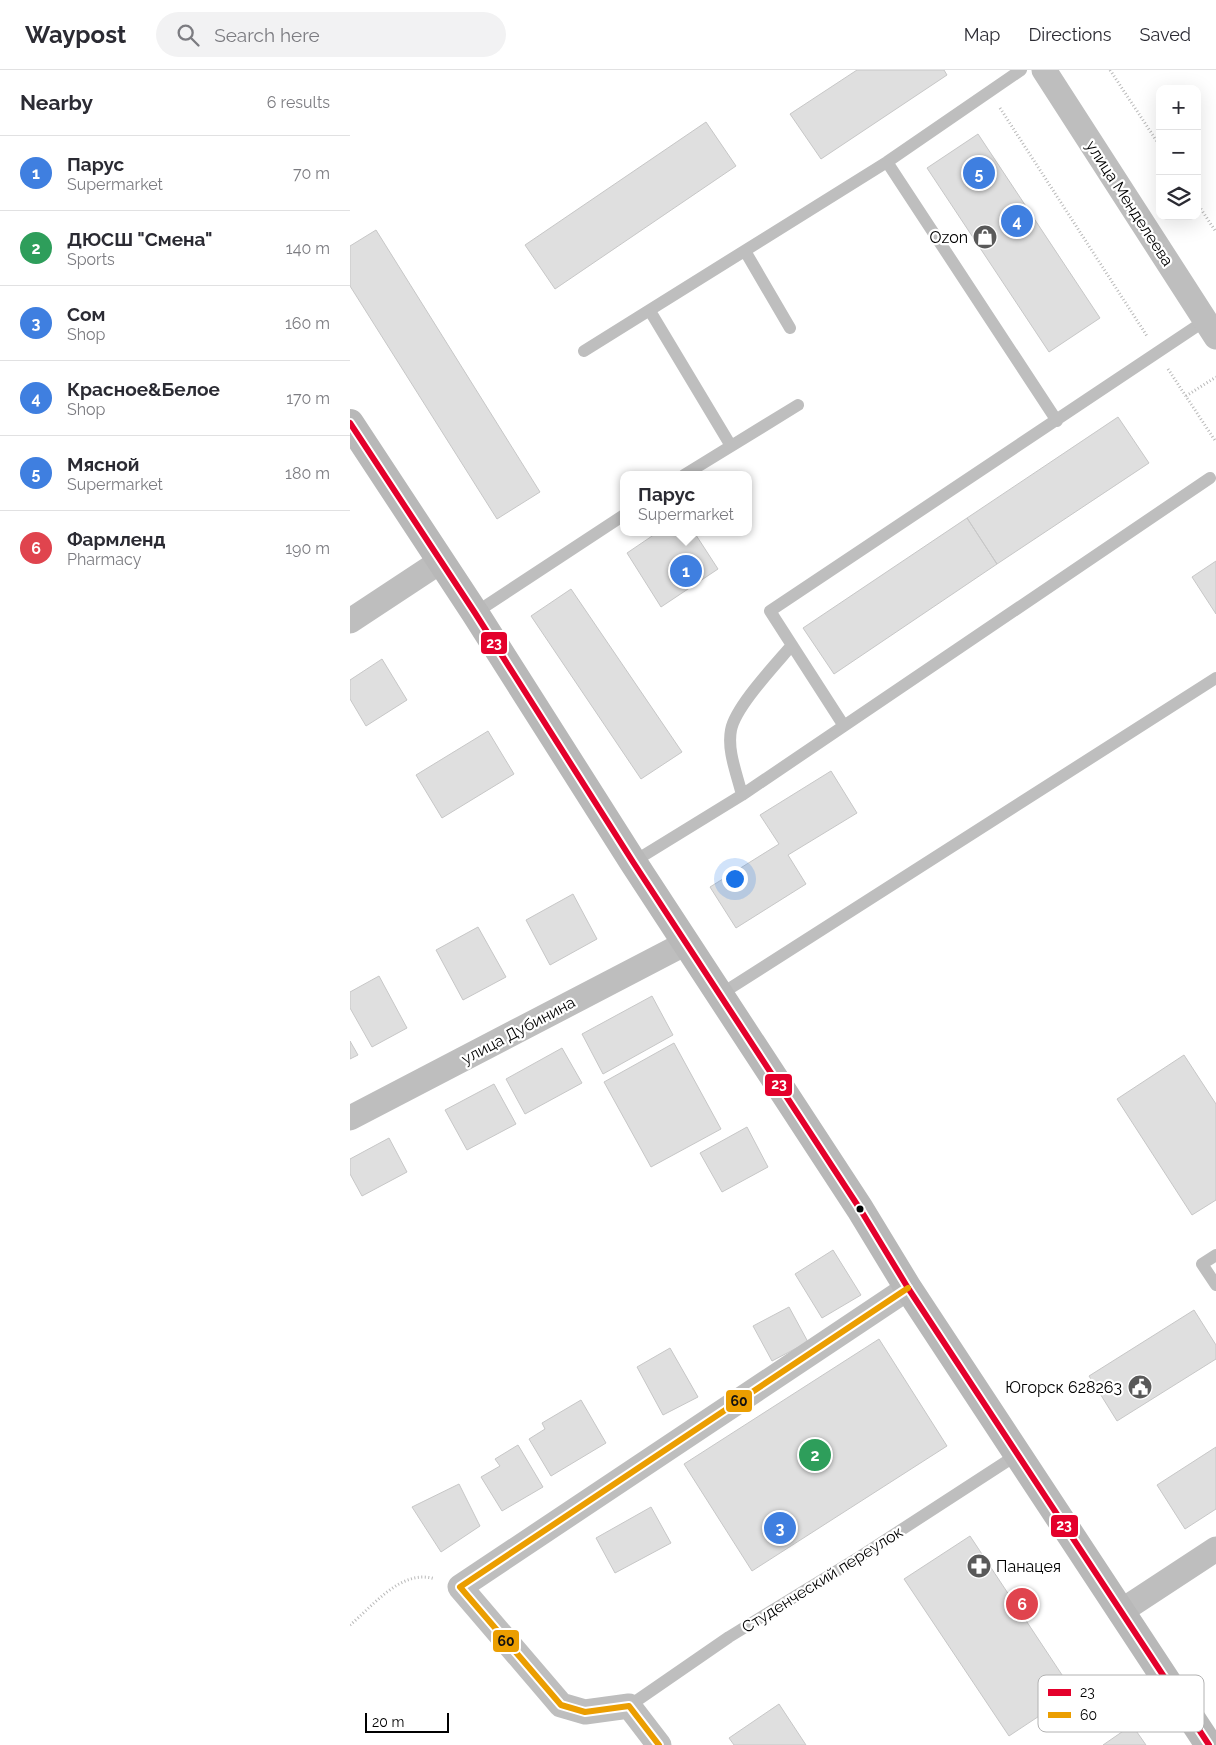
<!DOCTYPE html>
<html lang="en">
<head>
<meta charset="utf-8">
<style>
	body { margin:0; font-family:Raleway,sans-serif; background:#f2f2f3; color:#2b2b33 }
	.controls { position:absolute; right:15px; top:15px; display:grid; overflow:hidden; border-radius:10px; box-shadow:0 5px 20px #0002 }
	.controls button { width:45px; height:45px; display:grid; place-items:center; padding:0; border:0; border-bottom:1px solid #e1e1e2; background:#fff; color:#2b2b33; font:25px sans-serif }
	.scale { position:absolute; left:15px; bottom:12px; width:84px; box-sizing:border-box; padding-left:5px; border:2px solid #000; border-top:0; font-size:14px; line-height:18px; white-space:nowrap; color:#000; -webkit-text-stroke:4px #fff; paint-order:stroke }
	.you { position:absolute; left:384px; top:808px; width:18px; height:18px; margin:-12px; border:4px solid #fff; border-radius:50%; background:#1a73e8; box-shadow:0 0 0 8px #1a73e833 }
	.badge { display:grid; place-items:center; width:32px; height:32px; border-radius:50%; background:#7c3aed; color:#fff; font-size:16px; font-weight:700 }
	.pin { position:absolute; translate:-50% -50%; border:2px solid #fff; box-shadow:0 1px 5px #0006 }
	.popup { position:absolute; left:270px; top:401px; width:132px; height:65px; box-sizing:border-box; display:grid; place-content:center; border-radius:10px; background:#fff; filter:drop-shadow(0 1px 4px #0005); font-size:16px; white-space:nowrap; color:#7c7c81 }
	.popup b { font-size:19px; color:#2b2b33 }
	.popup::after { content:''; position:absolute; left:50%; top:100%; margin-left:-10px; border:10px solid transparent; border-top-color:#fff }
	.list { margin:0; padding:0; list-style:none }
	h2 { display:flex; justify-content:space-between; align-items:center; height:65px; margin:0; padding:0 20px; font-size:21px }
	h2 small { font-size:16px; font-weight:400; color:#7c7c81 }
	.list li { display:grid; grid-template-columns:32px 1fr auto; gap:15px; align-items:center; box-sizing:border-box; height:75px; padding:0 20px; border-top:1px solid #e1e1e2 }
	.list b { display:block; font-size:19px; white-space:nowrap }
	.list p { margin:0; font-size:16px; white-space:nowrap; color:#7c7c81 }
	.list em { font-size:16px; font-style:normal; color:#7c7c81 }
	.icon { flex:none; width:28px; height:28px; fill:none; stroke:currentColor; stroke-width:2; stroke-linecap:round; stroke-linejoin:round }
	.map { position:relative; flex:none; width:866px; height:1675px; overflow:hidden }
	header { display:flex; align-items:center; gap:30px; box-sizing:border-box; height:70px; padding:0 25px; background:#fff; border-bottom:1px solid #e1e1e2 }
	header strong { font-size:24px }
	nav { display:flex; gap:28px; margin-inline-start:auto; font-size:18px }
	.search { width:350px; height:45px; background:#f2f2f3; display:flex; align-items:center; gap:12px; box-sizing:border-box; padding:0 18px; border-radius:28px; color:#7c7c81; font-size:19px }
	main { display:flex }
	aside { flex:1; background:#fff }
	.map>svg:first-child { display:block }
	.building { fill:#dfdfdf; stroke:#c7c7c7 }
	.lines { fill:none; stroke-linecap:round; stroke-linejoin:round }
	.path { stroke:#b9b9b9; stroke-width:3; stroke-dasharray:1 2.5; stroke-linecap:butt }
	.lane { stroke:#bebebe; stroke-width:12 }
	.street { stroke:#bebebe; stroke-width:25 }
	.secondary { stroke:#b8b8b8; stroke-width:28 }
	.bus-1-casing { stroke:#fff; stroke-width:10 }
	.bus-2-casing { stroke:#fff; stroke-width:10 }
	.bus-1 { stroke:#e4002b; stroke-width:6 }
	.bus-2 { stroke:#eb9e00; stroke-width:6 }
	.bus-dot { fill:#000; stroke:#fff; stroke-width:2 }
	.labels { text-anchor:middle; stroke-width:4.5; stroke-linejoin:round; paint-order:stroke }
	.street-label { font-size:16px; fill:#000; stroke:#fff }
	.poi-label { font-size:16px; fill:#000; stroke:#fff; text-anchor:end }
	.key { fill:#fff; stroke:#b2b2b2; stroke-width:1 }
	.key-label { font-size:14px; fill:#000 }
	.line-badge { stroke:#fff; stroke-width:2 }
	.badge-label { font-size:14px; text-anchor:middle; font-weight:bold; fill:#fff }
	.pale-badge-label { font-size:14px; text-anchor:middle; font-weight:bold; fill:#111 }
</style>
</head>
<body>
<header>
<strong>Waypost</strong>
<div class="search"><svg class="icon" aria-label="search" viewBox="0 0 24 24"><circle cx="10" cy="10" r="6"/><path d="M15 15l6 6"/></svg>Search here</div>
<nav><a>Map</a><a>Directions</a><a>Saved</a></nav>
</header>
<main>
<aside>
<h2>Nearby<small>6 results</small></h2>
<ul class="list">
<li><span class="badge" style="background:#3f7fe0">1</span><div><b>Парус</b><p>Supermarket</p></div><em>70 m</em></li>
<li><span class="badge" style="background:#2e9e5b">2</span><div><b>ДЮСШ &quot;Смена&quot;</b><p>Sports</p></div><em>140 m</em></li>
<li><span class="badge" style="background:#3f7fe0">3</span><div><b>Сом</b><p>Shop</p></div><em>160 m</em></li>
<li><span class="badge" style="background:#3f7fe0">4</span><div><b>Красное&amp;Белое</b><p>Shop</p></div><em>170 m</em></li>
<li><span class="badge" style="background:#3f7fe0">5</span><div><b>Мясной</b><p>Supermarket</p></div><em>180 m</em></li>
<li><span class="badge" style="background:#e0444e">6</span><div><b>Фармленд</b><p>Pharmacy</p></div><em>190 m</em></li>
</ul>
</aside>
<div class="map">
<svg width="866" height="1675" viewBox="0 0 866 1675">
	<rect width="100%" height="100%" fill="#fff"/>
	<path class="building" d="M507,0H594L597,5L471,89L440,44Z
		M356,52L386,96L205,219L175,175Z
		M628,64L750,248L699,282L577,98Z
		M26,160L190,422L147,449L0,216V176Z
		M768,347L799,393L647,494L617,448Z
		M617,448L647,494L484,604L453,558Z
		M308,462H344L368,499L311,537L277,483Z
		M866,491V544L842,507Z
		M221,519L332,682L291,709L181,546Z
		M32,589L57,630L16,656L0,629V610Z
		M138,661L164,704L92,748L66,705Z
		M481,701L507,743L438,785L456,814L386,858L360,817L429,774L410,745Z
		M223,824L247,869L200,895L176,850Z
		M128,857L156,907L113,930L86,880Z
		M29,906L57,958L22,977L0,938V922Z
		M302,926L323,965L253,1004L232,964Z
		M0,971L8,985L0,989Z
		M324,973L371,1059L301,1097L254,1012Z
		M212,978L232,1013L175,1044L156,1009Z
		M834,985L866,1034V1130L842,1145L767,1029Z
		M144,1014L166,1054L117,1080L95,1040Z
		M397,1057L418,1097L372,1122L350,1083Z
		M39,1068L57,1102L12,1126L0,1104V1089Z
		M483,1180L511,1225L472,1248L445,1204Z
		M439,1237L458,1272L422,1291L403,1256Z
		M844,1240L866,1275V1289L767,1351L739,1306Z
		M529,1269L597,1376L402,1501L334,1394Z
		M320,1278L348,1327L313,1345L287,1297Z
		M231,1330L256,1373L201,1406L179,1369L195,1359L192,1353Z
		M168,1375L193,1417L152,1441L131,1407L150,1396L145,1389Z
		M866,1377V1439L835,1459L807,1415Z
		M109,1414L130,1456L91,1482L62,1437Z
		M301,1437L321,1473L265,1503L246,1468Z
		M620,1466L724,1623L659,1666L554,1509Z
		M429,1634L456,1675H384L379,1668Z
		M782,1655L796,1675H753Z"/>
	<g class="lines">
		<path class="path" d="M760,0L810,76
			M650,38L797,266
			M847,133L866,162
			M818,299L866,372
			M836,326L866,307
			M0,1555C23,1536 52,1498 85,1509"/>
		<path class="lane" d="M537,92L707,351
			M395,181L440,258
			M300,241L381,376
			M234,281L537,92L671,0
			M334,405L448,335
			M125,543L274,445
			M494,656L420,541L856,250
			M392,725C387,704 377,681 381,660C385,637 426,594 442,575
			M283,792L392,725L860,408
			M371,924L866,608
			M866,1185L852,1194L866,1215
			M279,1636L379,1567L511,1486L668,1384"/>
		<path class="street" d="M694,0L866,267
			M0,551L91,491
			M0,1048L336,873
			M770,1542L866,1479
			M309,1675L279,1636L235,1642L211,1635L110,1517L558,1218"/>
		<path class="secondary" d="M0,353L125,543L283,792L510,1139L558,1218L859,1675"/>
		<defs>
			<path id="bus-1" d="M0,353L125,543L283,792L510,1139L558,1218L859,1675"/>
			<path id="bus-2" d="M309,1675L279,1636L235,1642L211,1635L110,1517L558,1218"/>
		</defs>
		<use href="#bus-1" class="bus-1-casing"/>
		<use href="#bus-2" class="bus-2-casing"/>
		<use href="#bus-1" class="bus-1"/>
		<use href="#bus-2" class="bus-2"/>
	</g>
	<defs>
		<symbol id="shop-disc" viewBox="-11 -11 22 22"><circle r="9.5" fill="#595959" stroke="#fff"/><path d="M-5-2.5h2.3a2.7 3.5 0 0 1 5.4 0H5L5.5 6h-11ZM-1.5-2.5h3a1.5 2.3 0 0 0-3 0Z" fill="#fff"/></symbol>
		<symbol id="civic-disc" viewBox="-11 -11 22 22"><circle r="9.5" fill="#595959" stroke="#fff"/><path d="M-.6-6.5H3V-4.5H.6V-3L4-1V1h2V6H-6V1h2V-1L-.6-3ZM-1.2 2.5V6h2.4V2.5Z" fill="#fff"/></symbol>
		<symbol id="pharmacy-disc" viewBox="-11 -11 22 22"><circle r="9.5" fill="#595959" stroke="#fff"/><path d="M-2-6h4v4h4v4h-4v4h-4v-4h-4v-4h4Z" fill="#fff"/></symbol>
	</defs>
	<g fill-rule="evenodd">
		<use href="#shop-disc" x="621" y="153" width="28" height="28"/>
		<use href="#civic-disc" x="776" y="1303" width="28" height="28"/>
		<use href="#pharmacy-disc" x="615" y="1482" width="28" height="28"/>
	</g>
	<circle class="bus-dot" cx="510" cy="1139" r="4.5"/>
	<g class="labels">
		<g class="street-label">
			<text transform="translate(780 133) rotate(57)" y="6">улица Менделеева</text>
			<text transform="translate(168 960) rotate(-28)" y="6">улица Дубинина</text>
			<text transform="translate(472 1509) rotate(-32)" y="6">Студенческий переулок</text>
		</g>
		<g class="poi-label">
			<text x="618" y="173">Ozon</text>
			<text x="772" y="1323">Югорск 628263</text>
			<text x="646" y="1502" text-anchor="start">Панацея</text>
		</g>
	</g>
	<rect x="688" y="1605" width="166" height="57" rx="8" class="key"/>
	<rect x="698" y="1619" width="23" height="7" fill="#e4002b"/>
	<rect x="698" y="1642" width="23" height="6" fill="#eb9e00"/>
	<g class="key-label">
		<text x="730" y="1627">23</text>
		<text x="730" y="1650">60</text>
	</g>
	<g class="line-badge">
		<rect x="130" y="561" width="28" height="24" rx="5" fill="#e4002b"/>
		<rect x="414" y="1003" width="29" height="24" rx="5" fill="#e4002b"/>
		<rect x="375" y="1319" width="28" height="24" rx="5" fill="#eb9e00"/>
		<rect x="700" y="1444" width="29" height="24" rx="5" fill="#e4002b"/>
		<rect x="142" y="1559" width="28" height="24" rx="5" fill="#eb9e00"/>
	</g>
	<g class="badge-label">
		<text x="144" y="578">23</text>
		<text x="429" y="1019">23</text>
		<text x="714" y="1460">23</text>
	</g>
	<g class="pale-badge-label">
		<text x="389" y="1336">60</text>
		<text x="156" y="1576">60</text>
	</g>
</svg>
<div class="controls">
<button>+</button>
<button>−</button>
<button><svg class="icon" aria-label="layers" viewBox="0 0 24 24"><path d="M12 4l9 5-9 5-9-5zM3 14l9 5 9-5"/></svg></button>
</div>
<div class="scale">20 m</div>
<div class="you"></div>
<div class="pin badge" style="left:336px;top:501px;background:#3f7fe0">1</div>
<div class="popup"><b>Парус</b>Supermarket</div>
<div class="pin badge" style="left:465px;top:1385px;background:#2e9e5b">2</div>
<div class="pin badge" style="left:430px;top:1458px;background:#3f7fe0">3</div>
<div class="pin badge" style="left:667px;top:151px;background:#3f7fe0">4</div>
<div class="pin badge" style="left:629px;top:103px;background:#3f7fe0">5</div>
<div class="pin badge" style="left:672px;top:1534px;background:#e0444e">6</div>
</div>
</main>
</body>
</html>
